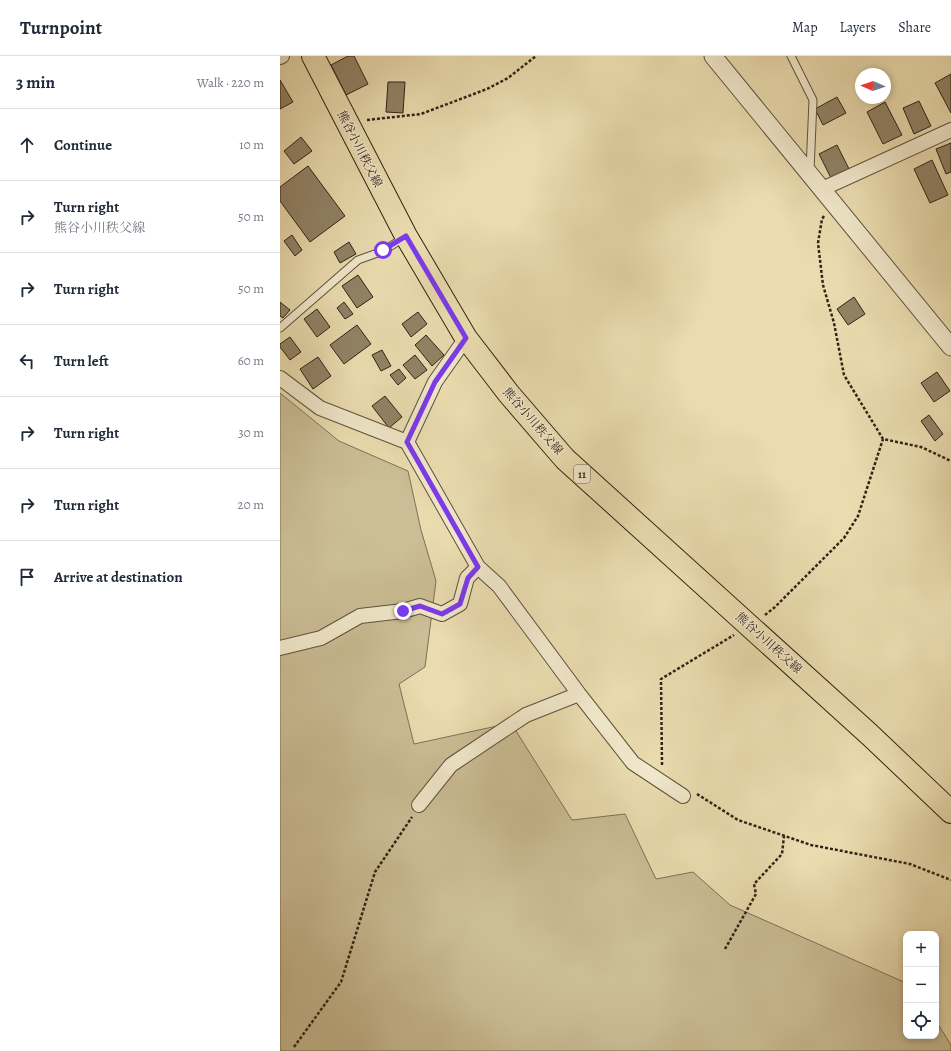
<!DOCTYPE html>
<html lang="en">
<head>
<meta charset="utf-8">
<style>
	body { margin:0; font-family:Alegreya,"Noto Serif JP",serif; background:#f6f6f7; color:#1f2937 }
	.controls { position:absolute; right:12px; bottom:12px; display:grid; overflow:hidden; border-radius:8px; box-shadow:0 2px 6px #0003 }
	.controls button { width:36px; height:36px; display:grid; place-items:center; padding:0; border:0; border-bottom:1px solid #e0e1e3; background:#fff; color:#1f2937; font:20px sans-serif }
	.compass { position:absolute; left:575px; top:12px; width:36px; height:36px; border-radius:50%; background:#fff; box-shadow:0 2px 6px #0003; rotate:272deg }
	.stop { position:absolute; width:12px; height:12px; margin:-9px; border:3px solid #7c3aed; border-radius:50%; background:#fff }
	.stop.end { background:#7c3aed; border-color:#fff; box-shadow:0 1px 4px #0008 }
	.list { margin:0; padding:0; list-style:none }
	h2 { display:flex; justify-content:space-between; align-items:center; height:52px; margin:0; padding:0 16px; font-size:17px }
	h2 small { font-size:13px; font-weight:400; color:#747a83 }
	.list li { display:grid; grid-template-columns:26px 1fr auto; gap:12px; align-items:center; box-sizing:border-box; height:72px; padding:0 16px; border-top:1px solid #e0e1e3 }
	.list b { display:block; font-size:15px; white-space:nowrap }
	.list p { margin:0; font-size:13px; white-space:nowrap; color:#747a83 }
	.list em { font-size:13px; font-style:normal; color:#747a83 }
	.icon { flex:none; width:22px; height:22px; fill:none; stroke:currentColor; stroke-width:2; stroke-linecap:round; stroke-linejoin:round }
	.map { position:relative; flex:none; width:671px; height:995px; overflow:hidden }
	header { display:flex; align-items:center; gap:24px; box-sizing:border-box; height:56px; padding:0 20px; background:#fff; border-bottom:1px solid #e0e1e3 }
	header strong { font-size:19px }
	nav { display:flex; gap:22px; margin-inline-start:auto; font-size:14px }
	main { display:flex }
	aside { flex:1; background:#fff }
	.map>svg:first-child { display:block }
	.green { fill:#cbbd95; stroke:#7e7056 }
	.building { fill:#918366; stroke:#312317 }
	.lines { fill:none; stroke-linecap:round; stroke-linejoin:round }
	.service-casing { stroke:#5f513d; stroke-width:9 }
	.minor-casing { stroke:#5f513d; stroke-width:16 }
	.tertiary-casing { stroke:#5f513d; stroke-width:19 }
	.primary-casing { stroke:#312317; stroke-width:24 }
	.path { stroke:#312317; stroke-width:2.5; stroke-dasharray:3 2; stroke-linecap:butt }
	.service { stroke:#f1e8cb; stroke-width:7 }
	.minor { stroke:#f1e8cb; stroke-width:14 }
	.tertiary { stroke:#f1e8cb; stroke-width:17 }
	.primary { stroke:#eadcaf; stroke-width:22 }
	.route { stroke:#7c3aed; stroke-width:5 }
	.labels { text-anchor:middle; stroke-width:3; stroke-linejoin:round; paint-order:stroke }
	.shield { fill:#f1e8cb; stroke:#6b5e4d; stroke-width:1 }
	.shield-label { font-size:11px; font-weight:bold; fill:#312317 }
	.street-label { font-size:12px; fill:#312317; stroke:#f1e8cb }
</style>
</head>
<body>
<header>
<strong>Turnpoint</strong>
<nav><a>Map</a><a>Layers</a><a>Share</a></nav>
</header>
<main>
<aside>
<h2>3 min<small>Walk · 220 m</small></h2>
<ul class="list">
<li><svg class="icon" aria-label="ahead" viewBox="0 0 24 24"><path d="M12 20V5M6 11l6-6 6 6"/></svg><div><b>Continue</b></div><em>10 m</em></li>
<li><svg class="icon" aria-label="right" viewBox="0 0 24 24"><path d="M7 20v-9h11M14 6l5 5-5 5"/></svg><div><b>Turn right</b><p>熊谷小川秩父線</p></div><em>50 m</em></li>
<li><svg class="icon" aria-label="right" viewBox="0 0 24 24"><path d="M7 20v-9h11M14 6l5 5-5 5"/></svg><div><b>Turn right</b></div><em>50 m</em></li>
<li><svg class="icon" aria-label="left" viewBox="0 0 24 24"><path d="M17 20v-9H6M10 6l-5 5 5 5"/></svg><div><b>Turn left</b></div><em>60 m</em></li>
<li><svg class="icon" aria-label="right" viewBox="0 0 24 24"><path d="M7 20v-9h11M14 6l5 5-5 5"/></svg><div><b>Turn right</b></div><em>30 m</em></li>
<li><svg class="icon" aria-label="right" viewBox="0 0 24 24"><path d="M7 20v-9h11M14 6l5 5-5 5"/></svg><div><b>Turn right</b></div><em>20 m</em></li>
<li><svg class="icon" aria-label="arrive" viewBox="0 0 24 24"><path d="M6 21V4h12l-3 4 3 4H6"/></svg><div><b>Arrive at destination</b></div></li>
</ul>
</aside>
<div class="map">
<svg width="671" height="995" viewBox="0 0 671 995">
	<rect width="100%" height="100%" fill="#eadcaf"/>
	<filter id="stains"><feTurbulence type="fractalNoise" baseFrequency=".005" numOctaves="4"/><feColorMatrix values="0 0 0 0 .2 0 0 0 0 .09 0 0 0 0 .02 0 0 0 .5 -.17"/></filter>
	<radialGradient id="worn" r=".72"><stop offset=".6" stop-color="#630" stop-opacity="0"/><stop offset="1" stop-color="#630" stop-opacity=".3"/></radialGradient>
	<path class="green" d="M0,337L59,385L128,415L141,474L156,525L145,611L119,628L134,688L231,667L292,764L345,758L376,823L413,816L450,849L626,927V980H656V965L671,989V995H0Z"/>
	<path class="building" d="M68,0H74L88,28L66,39L51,9Z
		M671,18V57L655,27Z
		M0,24L13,46L0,53Z
		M108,26H125L123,57L106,56Z
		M557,41L566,57L543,69L535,53Z
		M639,45L651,70L634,78L623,52Z
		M605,46L622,79L603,88L587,56Z
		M21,81L32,95L14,108L4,95Z
		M671,87V116L666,118L656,93Z
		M557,89L569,113L551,122L539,98Z
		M652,104L668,139L650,147L634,113Z
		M28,110L65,160L30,186L0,145V131Z
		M12,179L22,194L15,200L4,185Z
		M69,186L76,198L60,207L54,196Z
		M78,219L93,241L77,252L62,230Z
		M574,241L585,258L568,269L557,253Z
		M0,246L10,254L3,262L0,260Z
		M64,246L73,258L65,263L57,252Z
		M37,253L50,271L37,281L24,263Z
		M138,256L147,268L131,281L122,268Z
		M77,269L91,288L64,308L50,289Z
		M146,279L164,299L152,310L135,289Z
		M10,281L21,296L10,304L0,291V288Z
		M102,294L111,310L101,315L92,299Z
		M135,299L147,314L135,323L123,309Z
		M38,301L51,320L33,333L20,313Z
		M119,313L126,322L118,329L110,319Z
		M657,316L670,335L654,346L641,327Z
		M105,340L122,361L109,372L92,350Z
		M649,359L663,378L655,385L641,365Z"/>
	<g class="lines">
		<defs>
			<path id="service" d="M511,0L533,44L530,115
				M0,272L78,204L103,195L125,181"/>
			<path id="minor" d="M0,1L2,0
				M542,133L671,74
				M0,322L40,352L127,386L198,511L219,530L299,638L353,707L403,740
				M127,386L155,326L186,282
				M0,592L41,582L80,560L123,555L140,550L162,558L180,548L187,522L198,511
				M139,749L171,709L246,659L299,638"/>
			<path id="tertiary" d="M433,0L671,291"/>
			<path id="primary" d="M33,0L126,180L186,282L229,338L285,403L590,679L671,756"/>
		</defs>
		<use href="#service" class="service-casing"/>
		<use href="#minor" class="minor-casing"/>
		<use href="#tertiary" class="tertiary-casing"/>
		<use href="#primary" class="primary-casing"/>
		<path class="path" d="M87,64L141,58L207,33L228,22L256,0
			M544,160L542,163L538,187L543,229L554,267L564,319L603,383L641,391L671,405
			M485,559L495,551L564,482L578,460L603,383
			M382,709L381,623L454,579
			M417,738L458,764L531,789L630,808L671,824
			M445,893L476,838L474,828L502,798L504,780
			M14,991L61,926L95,816L132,761"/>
		<use href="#service" class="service"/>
		<use href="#minor" class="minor"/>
		<use href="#tertiary" class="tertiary"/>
		<use href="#primary" class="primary"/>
	</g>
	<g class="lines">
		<path class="route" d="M103,194L126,180L186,282L155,326L127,386L198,511L188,522L180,548L162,558L140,550L123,555"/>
	</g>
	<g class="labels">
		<rect class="shield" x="294" y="409" width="16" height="18" rx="3"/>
		<g class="shield-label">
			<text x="302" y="422">11</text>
		</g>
		<g class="street-label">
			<text transform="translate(80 93) rotate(63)" y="4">熊谷小川秩父線</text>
			<text transform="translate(253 365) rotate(49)" y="4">熊谷小川秩父線</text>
			<text transform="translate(489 587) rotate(42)" y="4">熊谷小川秩父線</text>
		</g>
	</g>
	<rect width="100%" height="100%" filter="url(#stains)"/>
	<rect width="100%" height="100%" fill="url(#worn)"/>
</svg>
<div class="controls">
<button>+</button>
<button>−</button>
<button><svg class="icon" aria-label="locate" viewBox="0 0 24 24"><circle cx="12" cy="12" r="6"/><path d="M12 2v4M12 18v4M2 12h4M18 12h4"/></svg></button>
</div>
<svg class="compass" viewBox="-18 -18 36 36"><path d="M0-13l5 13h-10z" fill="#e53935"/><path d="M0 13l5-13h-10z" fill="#747a83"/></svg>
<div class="stop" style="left:103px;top:194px"></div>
<div class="stop end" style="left:123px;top:555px"></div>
</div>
</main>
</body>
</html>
